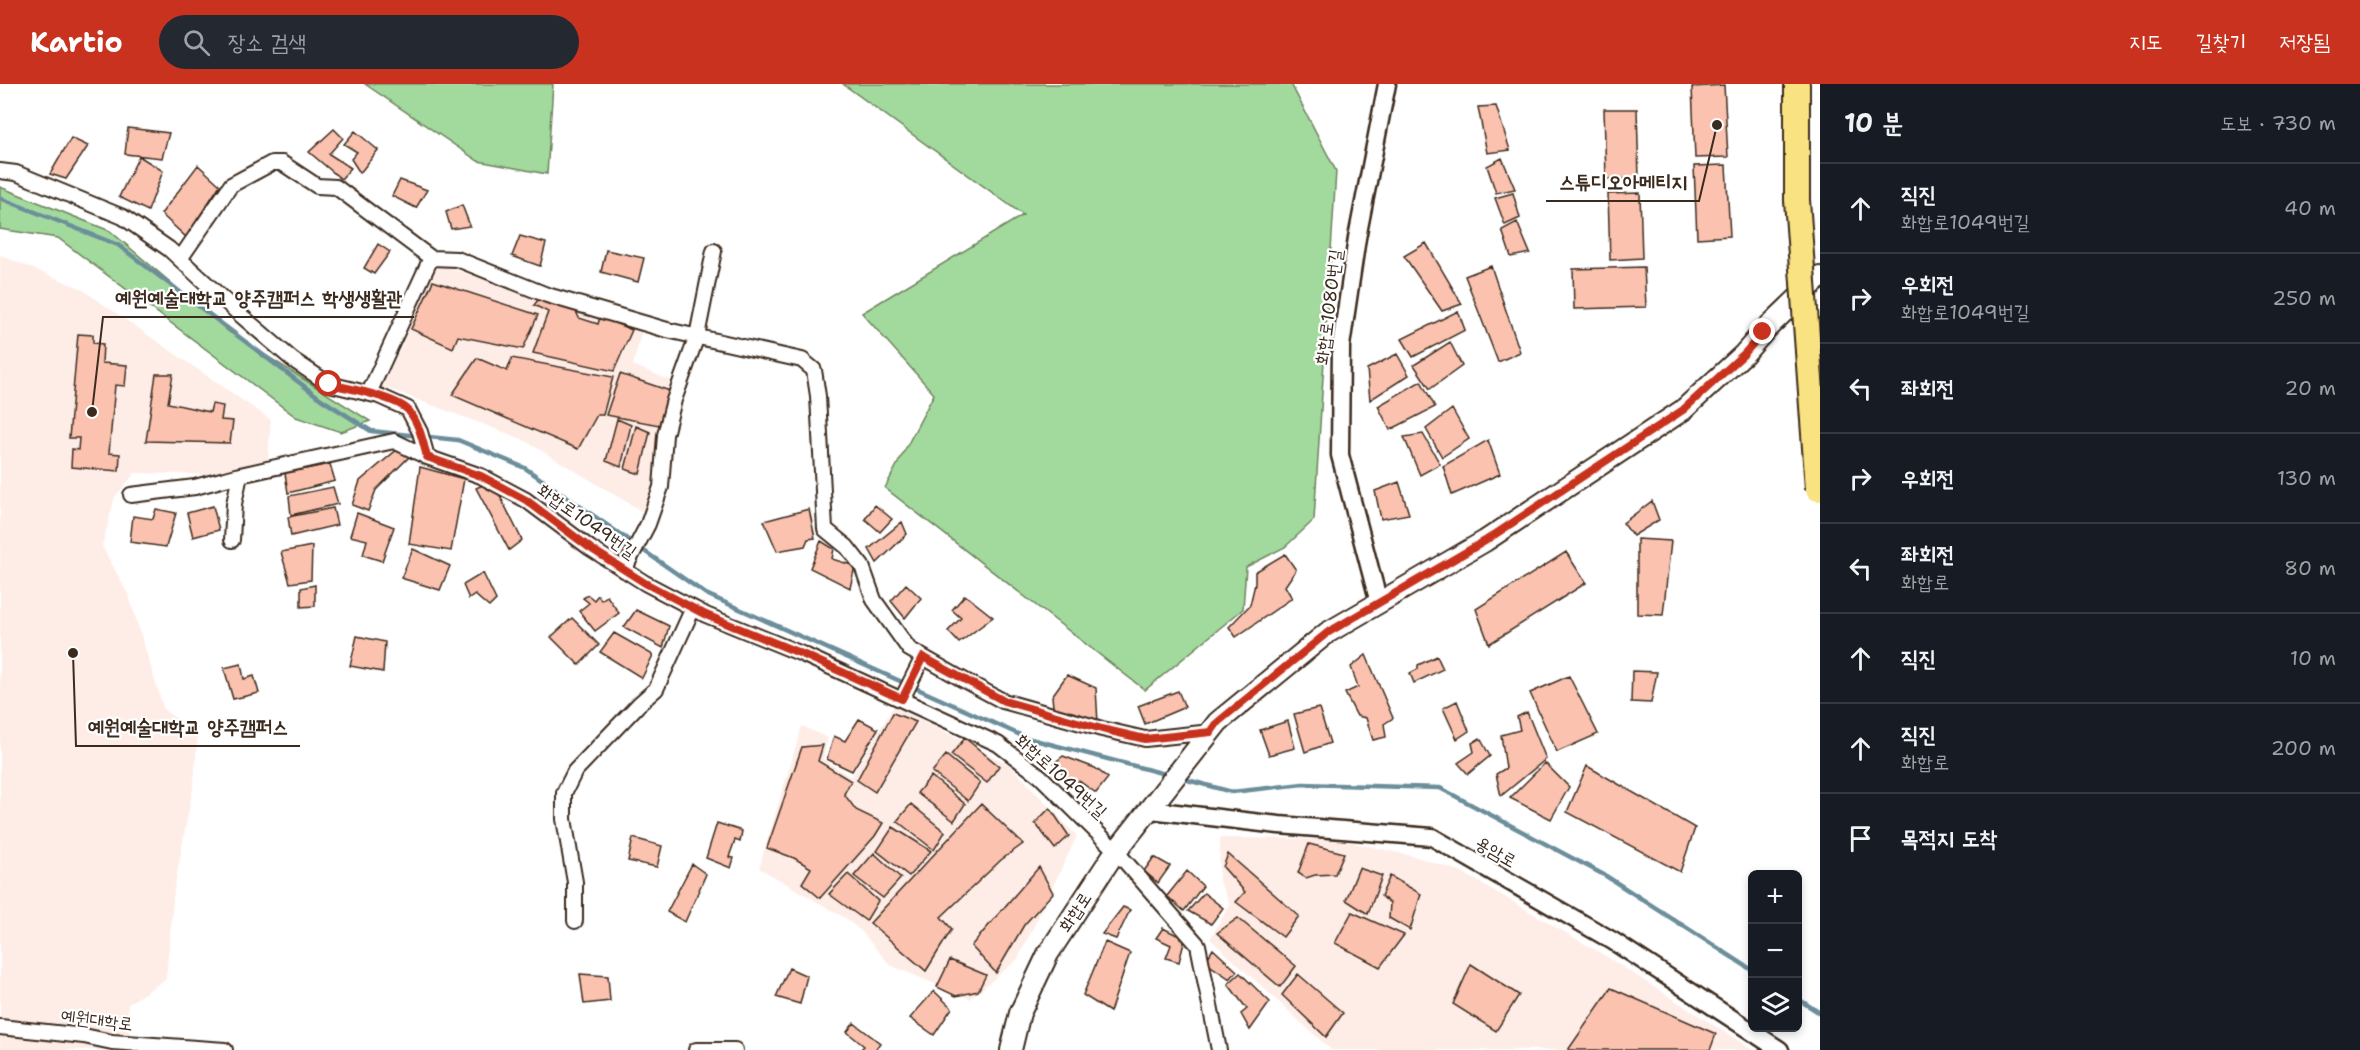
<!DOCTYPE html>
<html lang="ko">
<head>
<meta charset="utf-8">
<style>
	body { margin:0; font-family:"Shantell Sans","Poor Story",sans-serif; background:#242831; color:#f1f3f6 }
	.controls { position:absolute; right:18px; bottom:18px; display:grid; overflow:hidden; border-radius:9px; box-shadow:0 3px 9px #0003 }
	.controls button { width:54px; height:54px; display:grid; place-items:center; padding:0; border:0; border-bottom:2px solid #363941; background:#171b24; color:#f1f3f6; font:30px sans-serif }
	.stop { position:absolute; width:18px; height:18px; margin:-14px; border:4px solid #c8321e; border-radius:50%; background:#fff }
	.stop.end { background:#c8321e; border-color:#fff; box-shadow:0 2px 6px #0008 }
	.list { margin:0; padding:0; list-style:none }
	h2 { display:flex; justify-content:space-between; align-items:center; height:78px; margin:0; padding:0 24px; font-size:26px }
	h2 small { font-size:20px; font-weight:400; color:#9ea1a6 }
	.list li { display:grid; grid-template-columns:39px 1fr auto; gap:18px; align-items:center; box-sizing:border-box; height:90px; padding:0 24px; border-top:2px solid #363941 }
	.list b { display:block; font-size:22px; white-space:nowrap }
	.list p { margin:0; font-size:20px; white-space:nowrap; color:#9ea1a6 }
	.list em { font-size:20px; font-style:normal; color:#9ea1a6 }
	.icon { flex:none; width:33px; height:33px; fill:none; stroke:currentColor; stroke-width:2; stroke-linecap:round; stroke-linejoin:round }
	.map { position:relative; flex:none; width:1820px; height:966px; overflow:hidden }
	header { display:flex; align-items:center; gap:36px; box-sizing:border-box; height:84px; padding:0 30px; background:#c8321e; color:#fff }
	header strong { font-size:28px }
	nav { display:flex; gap:33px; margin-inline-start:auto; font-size:21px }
	.search { width:420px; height:54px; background:#242831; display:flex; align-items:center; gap:15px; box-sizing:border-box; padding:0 21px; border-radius:33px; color:#9ea1a6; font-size:22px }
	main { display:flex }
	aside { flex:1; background:#171b24 }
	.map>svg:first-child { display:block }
	.built { fill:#feede7 }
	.green { fill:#a2d99d; stroke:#6e825e; stroke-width:1.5 }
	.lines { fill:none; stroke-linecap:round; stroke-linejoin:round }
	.stream { stroke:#6c8e9b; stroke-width:4.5 }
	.building { fill:#fac2af; stroke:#3b2a1e; stroke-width:1.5 }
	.minor-casing { stroke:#3b2a1e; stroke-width:18 }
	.tertiary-casing { stroke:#3b2a1e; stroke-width:21 }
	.secondary-casing { stroke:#3b2a1e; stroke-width:24 }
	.motorway-casing { stroke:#3b2a1e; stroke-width:28 }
	.minor { stroke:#fff; stroke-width:14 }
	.tertiary { stroke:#fff; stroke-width:16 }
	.secondary { stroke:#fff; stroke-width:20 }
	.motorway { stroke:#f8e281; stroke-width:24 }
	.motorway-bridge-casing { stroke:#3b2a1e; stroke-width:28; stroke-linecap:butt }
	.motorway-bridge { stroke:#f8e281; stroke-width:24 }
	.route { stroke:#c8321e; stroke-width:8 }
	.labels { text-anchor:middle; stroke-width:4.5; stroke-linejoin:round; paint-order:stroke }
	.street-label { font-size:18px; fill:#3b2a1e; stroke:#fff }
	.leader { fill:none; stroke:#3b2a1e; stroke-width:2 }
	.callout-dot { fill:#3b2a1e; stroke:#fff; stroke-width:2 }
	.callout-label { font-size:20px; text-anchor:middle; font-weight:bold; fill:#3b2a1e; stroke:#fff; stroke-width:4.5; stroke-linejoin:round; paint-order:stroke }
</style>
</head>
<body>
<header>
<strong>Kartio</strong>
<div class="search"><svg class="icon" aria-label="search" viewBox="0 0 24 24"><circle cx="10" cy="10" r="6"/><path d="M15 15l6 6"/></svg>장소 검색</div>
<nav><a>지도</a><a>길찾기</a><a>저장됨</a></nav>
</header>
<main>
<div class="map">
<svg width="1820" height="966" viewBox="0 0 1820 966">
	<rect width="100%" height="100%" fill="#fff"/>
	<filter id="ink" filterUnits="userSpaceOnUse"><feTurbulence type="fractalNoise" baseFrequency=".0167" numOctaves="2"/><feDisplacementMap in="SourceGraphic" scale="12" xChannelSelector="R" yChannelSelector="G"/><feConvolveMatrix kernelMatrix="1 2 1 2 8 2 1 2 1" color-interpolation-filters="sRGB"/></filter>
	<g filter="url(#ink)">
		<path class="built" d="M0,171L80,204L271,336L268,375L213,391L135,389L115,413L102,462L129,512L164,626L198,650L194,698L174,806L166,895L128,920L130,966H0Z
			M437,180L642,246L633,281L672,297L648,431L522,355L381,302L399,268Z
			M894,622L1010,681L1077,752L1018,875L970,915L890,881L861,847L845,834L759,784L802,642L828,654L823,675L851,693Z
			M1220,754L1337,755L1417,773L1460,787L1604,871L1753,966H1331L1210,855L1230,820L1219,797Z"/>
		<path class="green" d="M365,0H553L547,90L478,77Z
			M843,0H1291L1336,87L1314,436L1285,463L1246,483L1243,525L1145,606L885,404L934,310L862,229L1023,131Z
			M0,103L110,147L229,248L370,337L341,348L296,333L58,154L0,145Z"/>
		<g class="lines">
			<path class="stream" d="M0,114L118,161L321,315L371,347L458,356L525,384L706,510L1027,654L1169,691
				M1180,694L1232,708L1303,700L1440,704L1606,792L1752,886
				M1798,915L1820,929"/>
		</g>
		<path class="building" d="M1724,1L1728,73L1695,74L1692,3Z
			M1496,22L1510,66L1487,69L1478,23Z
			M1604,25H1637L1639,95H1606Z
			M128,44L169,49L162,74L125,70Z
			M334,45L343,54L329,70L351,84L341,95L309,68Z
			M355,47L378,66L360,89L351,75L357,68L344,60Z
			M71,54L88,62L66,95L50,90Z
			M139,72L163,87L148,127L119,113Z
			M1502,74L1515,105L1496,109L1487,82Z
			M198,81L220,101L186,153L161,130Z
			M1726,81L1730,152L1697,154L1694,82Z
			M400,96L427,106L416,124L392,112Z
			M1513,109L1520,134L1505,141L1495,114Z
			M1640,109L1642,174L1610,176L1608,110Z
			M462,121L470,142L451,145L446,128Z
			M1517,138L1530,169L1511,173L1502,146Z
			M520,152L546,159L540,182L512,172Z
			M1426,159L1462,220L1442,227L1404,172Z
			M378,160L390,168L374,190L364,184Z
			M606,166L644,174L638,198L601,188Z
			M1491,182L1520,268L1498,278L1465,192Z
			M1644,183L1646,223L1574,225L1573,185Z
			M433,197L538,231L523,265L458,252L453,264L411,245Z
			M538,216L575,225L579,234L598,240L600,233L632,246L614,287L533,269L548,228L534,221Z
			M1458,227L1465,246L1413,273L1402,255Z
			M78,250L93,251V259L103,260L102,279L127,281L125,302L115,301L109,369L120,370L119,387L71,383L72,365L78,366L79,354H69Z
			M1450,258L1462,282L1430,305L1414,281Z
			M1397,270L1409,291L1370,316L1367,285Z
			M477,274L507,287L512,274L613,293L603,331H597L578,365L452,311Z
			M156,290H173L168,319L210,328L212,320L223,322L221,336L233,337L230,359L146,357Z
			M620,290L670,307L659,341L606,331Z
			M1421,297L1435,323L1390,346L1378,322Z
			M1452,325L1469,355L1442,373L1426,345Z
			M617,335L631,341L621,383L606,377Z
			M636,342L650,348L640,390L625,385Z
			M1423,350L1440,380L1420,391L1404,353Z
			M1488,356L1500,390L1452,411L1443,382Z
			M399,364L410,372L376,406L368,427L352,421L360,397Z
			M330,380L335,397L288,409L285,389Z
			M420,383L464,395L451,467L409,460Z
			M1399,398L1409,430L1381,435L1375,407Z
			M487,399L498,408L522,456L509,466L476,404Z
			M333,403L338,420L291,431L289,412Z
			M1652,417L1659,436L1633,452L1623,439Z
			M875,421L892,435L880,448L865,435Z
			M213,422L219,446L193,453L187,429Z
			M333,424L337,441L291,452L288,433Z
			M156,425L176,429L166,463L130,458L133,432L153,435Z
			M809,425L815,454L808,455L805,462L777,467L764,437Z
			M357,429L394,443L382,477L363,471L367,456L350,452Z
			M902,438L907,450L877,479L869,465Z
			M1637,455L1671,457L1663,531L1637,530Z
			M821,457L834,465L832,475L855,482L850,504L810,484Z
			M312,462L311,496L290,499L281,468Z
			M413,465L450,482L440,506L401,494Z
			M1566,468L1586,499L1489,560L1476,525Z
			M1285,470L1296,486L1285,502L1292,514L1236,553L1229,543L1250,521L1255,500V488Z
			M483,489L496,516L489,523L475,511L469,515L463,501Z
			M906,500L921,514L905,534L891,517Z
			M315,501V522L301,523V504Z
			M588,511L594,516L598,511L601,516L607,512L619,529L595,547L579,527L589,519L583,514Z
			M965,511L993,533L959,559L948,547L961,534L952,526Z
			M636,526L669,542L663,564L624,543Z
			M572,534L599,561L579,581L551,553Z
			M614,549L653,571L642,594L600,568Z
			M357,552L385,558L383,588L350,582Z
			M1366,571L1393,634L1384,640L1386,653L1373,656L1366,634L1357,632L1345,609L1358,603L1351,583Z
			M1437,572L1443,585L1414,599L1410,589L1418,585V581Z
			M241,580L244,595L254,592L259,609L233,615L224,584Z
			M1632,587L1657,588L1651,619L1631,618Z
			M1067,591L1096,604L1098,639L1053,623L1052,612Z
			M1569,592L1598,650L1557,668L1530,609Z
			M1178,607L1185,623L1145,640L1138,622Z
			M1457,617L1469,647L1457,655L1443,624Z
			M1319,624L1330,659L1305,668L1294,630Z
			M1527,628L1546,675L1501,712L1496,690L1506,684L1501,651L1520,646L1517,633Z
			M893,629L916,638L875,708L857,696Z
			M859,635L878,645L852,687L827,675L834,652L845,657Z
			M1288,637L1295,664L1269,671L1260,646Z
			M965,654L999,682L987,699L951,671Z
			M1480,654L1490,672L1468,690L1458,679L1474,668L1472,659Z
			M823,661L818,677L851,697L844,710L856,726L883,739L875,752L820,814L802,799L811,784L794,774L767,764L802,663Z
			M946,671L980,699L968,717L932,688Z
			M1063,672L1095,684L1108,694L1096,709L1079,697L1074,702L1054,679Z
			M1545,679L1569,703L1551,735L1510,714Z
			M1587,682L1695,744L1680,788L1567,728Z
			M931,692L965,720L954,737L917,709Z
			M911,720L945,748L934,766L897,737Z
			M981,720L1023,760L1001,776L941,833L952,845L926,887L870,839Z
			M1050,724L1069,752L1055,765L1035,739Z
			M717,739L742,747L740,758L735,756L729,773L734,774L731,784L706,774Z
			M893,743L931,767L909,792L877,767Z
			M633,754L662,762L657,783L628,777Z
			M1309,760L1344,769L1335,790L1315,791L1306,794L1298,789Z
			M874,769L901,794L883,814L854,792Z
			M1228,770L1299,832L1283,853L1236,818L1245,808L1223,783Z
			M1154,773L1170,782L1158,799L1144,787Z
			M692,780L706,790L685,838L667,828Z
			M1039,783L1053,809L1024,841L996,889L971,862Z
			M1359,784L1382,792L1368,830L1346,816Z
			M1187,787L1203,802L1184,827L1167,812Z
			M848,790L878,817L866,837L829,810Z
			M1390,792L1421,810L1410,846L1389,834L1390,819L1381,812Z
			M1204,809L1223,824L1211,840L1188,827Z
			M1123,823L1130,826L1116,855L1102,850Z
			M1352,828L1404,851L1380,883L1335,859Z
			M1238,834L1296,882L1280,903L1217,849Z
			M1163,844L1185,855L1179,878L1166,874L1171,861L1156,854Z
			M1105,858L1130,869L1110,928L1083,911Z
			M1213,865L1237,887L1230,895L1205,878Z
			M950,876L986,891L978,907L956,912L937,903Z
			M1471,880L1519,911L1496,947L1453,920Z
			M789,884L807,892L800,920L776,913Z
			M1240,889L1270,918L1250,946L1241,930L1247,925L1228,900Z
			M580,890L608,892L610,917L584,920Z
			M1298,890L1343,929L1326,953L1282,911Z
			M1611,904L1716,950L1710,966H1568Z
			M934,907L952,924L934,951L910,934Z
			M854,939L880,959L875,966H860L864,962L847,948Z"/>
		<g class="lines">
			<defs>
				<path id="minor" d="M0,87L16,89L123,133L169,165L237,228L293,276L329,300L379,312L408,325L420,348L427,373L481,392L526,416L590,464L645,499L706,531L802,570L998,660L1040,692L1116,767L1198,861L1219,966
					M180,175L231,101L272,79H282L317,102L336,103L431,174L457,175L547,211L667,246L802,276L814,286L818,312L825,445L847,463L862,482L874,516L909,565L960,594L1003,617L1102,645L1145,655L1211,648
					M369,309L431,174
					M131,411L195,403L240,391
					M232,456L234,420L240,391L394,357L427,373
					M624,486L648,440L661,403L665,351L674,316L697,252L714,167
					M902,615L923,573
					M575,837V798L564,735V709L575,687L639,620L656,605L693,524
					M0,943L84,952L112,958L225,966
					M696,966H735"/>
				<path id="tertiary" d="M1379,519L1340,371L1341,262L1357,154L1387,0
					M1151,726L1279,741L1432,753L1613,857L1780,966"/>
				<path id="secondary" d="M1011,966L1020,929L1048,870L1111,774L1218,638L1327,549L1485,457L1683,326L1744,270L1767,244L1820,193"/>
				<path id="motorway" d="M1797,0V116"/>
			</defs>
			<use href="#minor" class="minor-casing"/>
			<use href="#tertiary" class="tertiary-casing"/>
			<use href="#secondary" class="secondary-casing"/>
			<use href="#motorway" class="motorway-casing"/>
			<use href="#minor" class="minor"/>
			<use href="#tertiary" class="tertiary"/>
			<use href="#secondary" class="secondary"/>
			<use href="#motorway" class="motorway"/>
			<defs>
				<path id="motorway-bridge" d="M1797,116L1818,405"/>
			</defs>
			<use href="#motorway-bridge" class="motorway-bridge-casing"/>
			<use href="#motorway-bridge" class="motorway-bridge"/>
		</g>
	</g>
	<g class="lines" filter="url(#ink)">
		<path class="route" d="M329,300C348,304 395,313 408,326C419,338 423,358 427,373L481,392L526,416L590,464L645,499L706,531L802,570L902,615L923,573L1004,617L1102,645L1145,655L1211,648L1218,638L1327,549L1485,457L1683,326L1744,270L1763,248"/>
	</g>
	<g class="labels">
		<g class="street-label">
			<text transform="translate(1329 223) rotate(-83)" y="6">화합로1080번길</text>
			<text transform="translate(587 437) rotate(35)" y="6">화합로1049번길</text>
			<text transform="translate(1061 692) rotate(42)" y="6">화합로1049번길</text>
			<text transform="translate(1496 768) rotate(30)" y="6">용암로</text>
			<text transform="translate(1075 828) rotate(-57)" y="6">화합로</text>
			<text transform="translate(97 936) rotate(7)" y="6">예원대학로</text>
		</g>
	</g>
	<path class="leader" d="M1717 41L1699 117H1546M92 328L103 233H414M73 569L76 662H300"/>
	<g class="callout-dot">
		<circle cx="1717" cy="41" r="6"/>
		<circle cx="92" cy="328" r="6"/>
		<circle cx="73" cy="569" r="6"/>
	</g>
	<g class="callout-label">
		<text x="1623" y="105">스튜디오아메티지</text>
		<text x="259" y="221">예원예술대학교 양주캠퍼스 학생생활관</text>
		<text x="188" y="650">예원예술대학교 양주캠퍼스</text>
	</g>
</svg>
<div class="controls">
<button>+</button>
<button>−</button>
<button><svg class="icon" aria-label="layers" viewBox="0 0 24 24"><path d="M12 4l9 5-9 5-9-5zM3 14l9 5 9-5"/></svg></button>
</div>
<div class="stop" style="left:329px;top:300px"></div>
<div class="stop end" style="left:1763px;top:248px"></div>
</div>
<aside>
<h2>10 분<small>도보 · 730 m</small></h2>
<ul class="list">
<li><svg class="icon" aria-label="ahead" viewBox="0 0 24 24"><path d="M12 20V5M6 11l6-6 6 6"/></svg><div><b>직진</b><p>화합로1049번길</p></div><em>40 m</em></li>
<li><svg class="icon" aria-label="right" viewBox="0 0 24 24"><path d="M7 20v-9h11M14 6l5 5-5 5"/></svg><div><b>우회전</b><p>화합로1049번길</p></div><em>250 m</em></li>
<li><svg class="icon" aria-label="left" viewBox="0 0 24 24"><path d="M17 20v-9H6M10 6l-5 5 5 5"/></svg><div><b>좌회전</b></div><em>20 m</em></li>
<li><svg class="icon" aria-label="right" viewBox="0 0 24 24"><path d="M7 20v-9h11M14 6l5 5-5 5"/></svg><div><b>우회전</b></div><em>130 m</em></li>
<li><svg class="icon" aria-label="left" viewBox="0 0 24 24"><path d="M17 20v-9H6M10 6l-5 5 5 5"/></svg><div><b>좌회전</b><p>화합로</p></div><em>80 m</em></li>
<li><svg class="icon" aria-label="ahead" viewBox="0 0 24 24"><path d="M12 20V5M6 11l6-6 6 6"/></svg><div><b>직진</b></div><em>10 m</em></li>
<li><svg class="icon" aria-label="ahead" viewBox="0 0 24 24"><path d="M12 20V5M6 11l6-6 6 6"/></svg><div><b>직진</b><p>화합로</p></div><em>200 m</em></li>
<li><svg class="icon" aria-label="arrive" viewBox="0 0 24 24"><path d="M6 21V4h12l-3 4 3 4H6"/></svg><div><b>목적지 도착</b></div></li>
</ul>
</aside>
</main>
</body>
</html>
